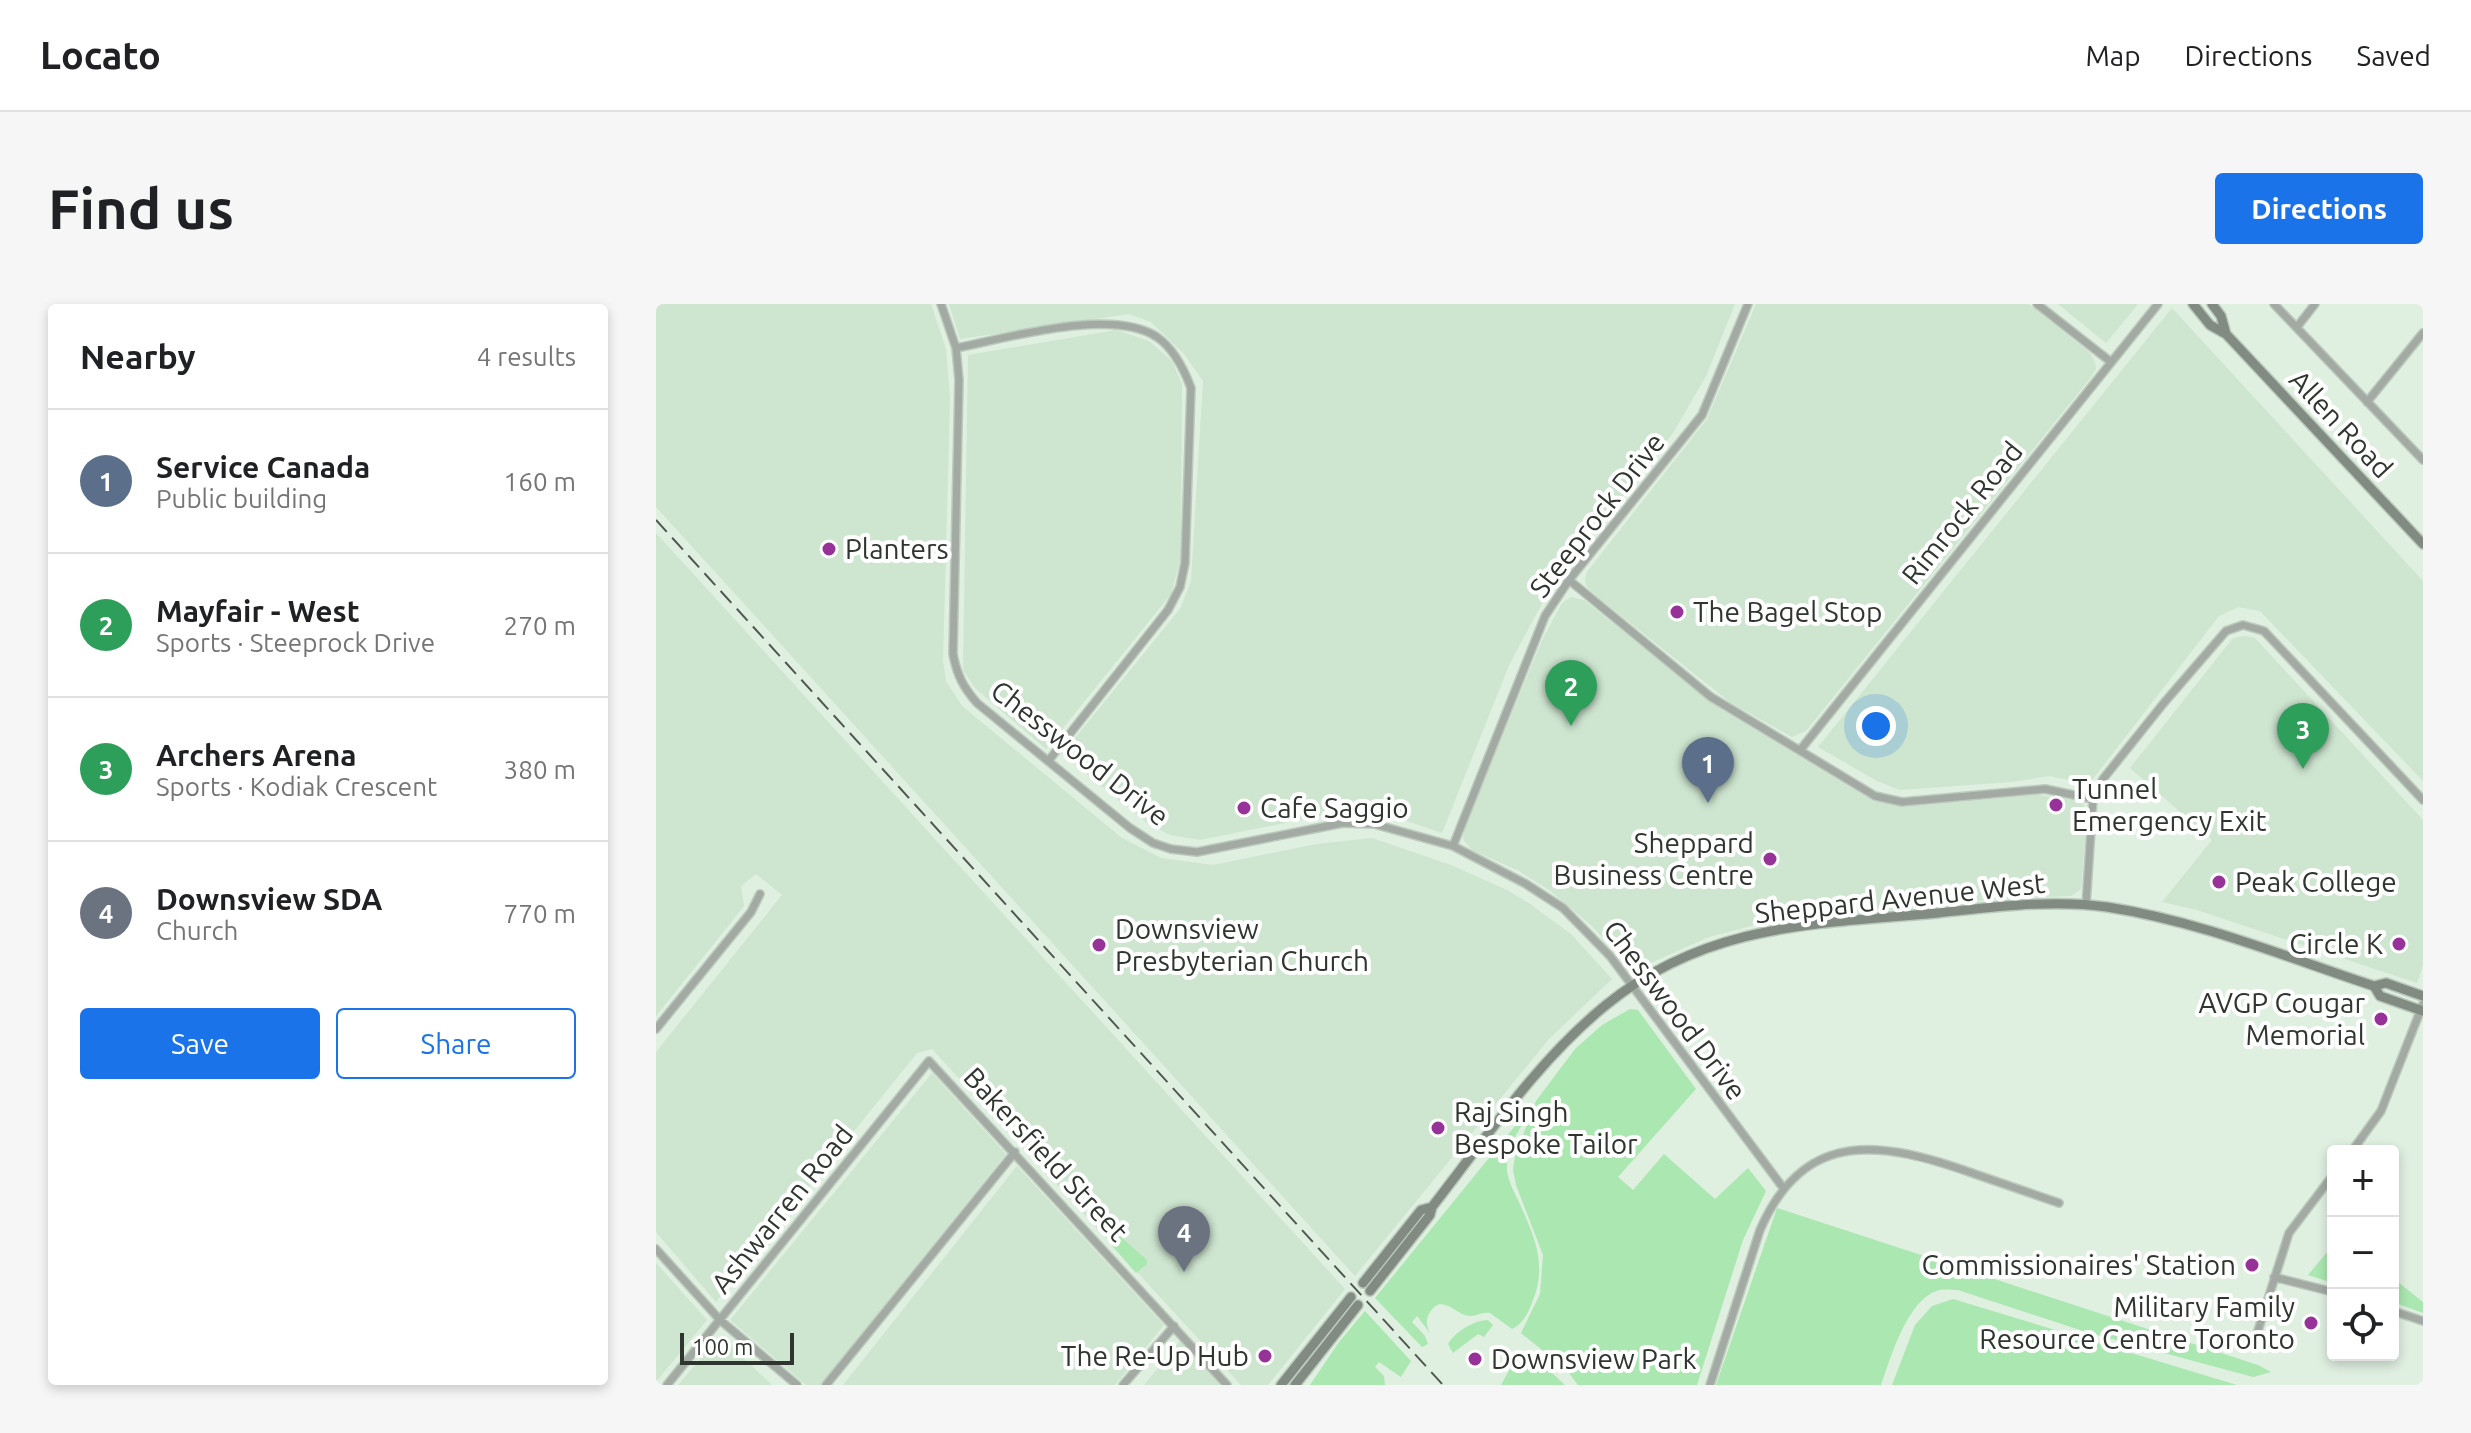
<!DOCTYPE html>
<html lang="en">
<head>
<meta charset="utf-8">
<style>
	body { margin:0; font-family:Ubuntu,sans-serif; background:#f6f6f6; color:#202124 }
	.controls { position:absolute; right:24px; bottom:24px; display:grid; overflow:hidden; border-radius:8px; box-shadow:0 4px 12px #0003 }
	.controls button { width:72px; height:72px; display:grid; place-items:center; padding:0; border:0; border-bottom:2px solid #e0e0e0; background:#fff; color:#202124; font:40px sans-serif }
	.scale { position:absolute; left:24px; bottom:20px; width:114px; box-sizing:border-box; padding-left:8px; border:4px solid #2f352f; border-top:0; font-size:22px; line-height:28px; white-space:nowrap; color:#2f352f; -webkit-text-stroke:6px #fff; paint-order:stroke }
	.you { position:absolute; left:1220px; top:422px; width:28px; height:28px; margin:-20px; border:6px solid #fff; border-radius:50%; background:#1a73e8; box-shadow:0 0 0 12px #1a73e833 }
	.badge { display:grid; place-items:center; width:52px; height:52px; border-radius:50%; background:#1a73e8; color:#fff; font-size:26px; font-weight:700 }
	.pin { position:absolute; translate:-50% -66px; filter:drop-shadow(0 2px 4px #0008) }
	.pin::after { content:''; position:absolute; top:42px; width:28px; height:24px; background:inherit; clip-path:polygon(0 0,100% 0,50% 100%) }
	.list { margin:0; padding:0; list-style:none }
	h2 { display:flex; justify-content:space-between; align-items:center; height:104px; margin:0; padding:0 32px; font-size:34px }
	h2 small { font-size:26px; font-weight:400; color:#757577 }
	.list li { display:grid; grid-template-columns:52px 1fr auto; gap:24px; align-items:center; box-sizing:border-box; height:144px; padding:0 32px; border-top:2px solid #e0e0e0 }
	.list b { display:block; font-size:30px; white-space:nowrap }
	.list p { margin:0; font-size:26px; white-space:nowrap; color:#757577 }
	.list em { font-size:26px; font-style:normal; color:#757577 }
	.actions { display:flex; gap:16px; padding:24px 32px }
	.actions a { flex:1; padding:18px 0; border:2px solid #1a73e8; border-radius:8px; text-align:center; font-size:28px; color:#1a73e8 }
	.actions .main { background:#1a73e8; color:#fff }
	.icon { flex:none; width:44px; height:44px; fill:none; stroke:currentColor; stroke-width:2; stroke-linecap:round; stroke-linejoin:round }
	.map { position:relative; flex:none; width:1767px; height:1081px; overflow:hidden; border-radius:8px }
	header { display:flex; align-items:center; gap:48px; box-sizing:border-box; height:112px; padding:0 40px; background:#fff; border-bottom:2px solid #e0e0e0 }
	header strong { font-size:38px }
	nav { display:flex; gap:44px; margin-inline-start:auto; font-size:28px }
	.intro { display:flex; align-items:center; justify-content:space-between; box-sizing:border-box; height:192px; padding:0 48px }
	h1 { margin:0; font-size:56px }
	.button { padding:20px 36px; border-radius:8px; background:#1a73e8; color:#fff; font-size:28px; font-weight:700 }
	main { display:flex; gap:48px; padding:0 48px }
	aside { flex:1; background:#fff; border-radius:8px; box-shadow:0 4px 12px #0003 }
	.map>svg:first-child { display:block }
	.built { fill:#cee5d0 }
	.green { fill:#abe7b0 }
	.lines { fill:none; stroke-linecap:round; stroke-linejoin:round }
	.minor-casing { stroke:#bccabd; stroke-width:10 }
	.secondary-casing { stroke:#bccabd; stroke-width:12 }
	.minor { stroke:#a3aaa3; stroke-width:7 }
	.secondary { stroke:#818b81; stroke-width:9 }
	.rail { stroke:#505850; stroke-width:2; stroke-dasharray:16 8; stroke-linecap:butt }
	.poi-dot { fill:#963298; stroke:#fff; stroke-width:3 }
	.labels { text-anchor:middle; stroke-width:8; stroke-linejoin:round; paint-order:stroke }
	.street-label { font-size:28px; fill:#2f352f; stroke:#fff }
	.poi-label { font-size:28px; fill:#2f352f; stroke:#fff; text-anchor:start }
</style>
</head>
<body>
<header>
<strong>Locato</strong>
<nav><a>Map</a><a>Directions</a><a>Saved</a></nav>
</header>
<div class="intro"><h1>Find us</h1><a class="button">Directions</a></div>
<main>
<aside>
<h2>Nearby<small>4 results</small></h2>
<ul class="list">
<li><span class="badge" style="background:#5c6f8a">1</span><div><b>Service Canada</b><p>Public building</p></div><em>160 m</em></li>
<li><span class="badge" style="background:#2e9e5b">2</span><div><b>Mayfair - West</b><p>Sports · Steeprock Drive</p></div><em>270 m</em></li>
<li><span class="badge" style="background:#2e9e5b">3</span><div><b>Archers Arena</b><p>Sports · Kodiak Crescent</p></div><em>380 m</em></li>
<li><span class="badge" style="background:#6b7280">4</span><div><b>Downsview SDA</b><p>Church</p></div><em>770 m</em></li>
</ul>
<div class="actions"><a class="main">Save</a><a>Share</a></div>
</aside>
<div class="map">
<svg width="1767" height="1081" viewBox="0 0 1767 1081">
	<rect width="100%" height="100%" fill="#dfefe0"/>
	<path class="built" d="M0,0H275L290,45L294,95L287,357L290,377L306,402L466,534L505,554L557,561L661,540L716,534L795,561L851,586L874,600L915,630L956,675L893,735L699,972L0,203Z
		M293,0H1079L1050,72L1017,129L889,294L854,359L786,529L727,509H679L544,536L514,531L491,519L406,450L524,305L535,277L547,77L528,50L495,18L473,10L304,35Z
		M1100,0H1373L1434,49L1439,58L1440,65L1436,72L1150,427L1136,433L1075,399L939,291L931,283L929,276L931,268L1051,115Z
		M1402,0H1482L1450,39Z
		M1516,4L1767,277V477L1604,307L1582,303L1563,312L1433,480L1393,472L1356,478L1244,486L1221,477L1162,443Z
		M460,26L493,37L516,57L526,80L525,254L515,290L390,445L319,384L307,366L312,51Z
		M0,229L689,985L612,1081H585L276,745L261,749L60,998L0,928V748L126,591L100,570L85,582L88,602L0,712Z
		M915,293L928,296L1063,404L1217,497L1246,503L1382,491L1422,497L1428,501L1431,509L1425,585L1415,592L1342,595L1115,617L1053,633L988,662L979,663L970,659L936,622L893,586L863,567L816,546L807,535L808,524L887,334L906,299Z
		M1589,332L1599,334L1767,516V661L1761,679L1541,606L1506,598L1556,536L1474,464L1577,334Z
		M276,769L350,850L164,1081H150L74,1016Z
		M361,862L508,1021L459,1081H187Z
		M0,959L51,1016L0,1078Z
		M64,1032L116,1081H22Z
		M524,1037L564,1081H488Z"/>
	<path class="green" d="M974,705L982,706L1040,785L962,873L977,886L1008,850L1059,895L1092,864L1110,887L1087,936L1041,1081H922L910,1065L865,1029L884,990L887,951L860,881L857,866L859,852L880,797L919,745L946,721Z
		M872,806V811C863,825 852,843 851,861C850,873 857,886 862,896C877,929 892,960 877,996C873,1008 867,1020 856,1025L834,1009C826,1008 821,1012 814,1012C800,1012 785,987 773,1010C769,1017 771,1023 774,1029L761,1012L756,1018L769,1032L772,1040L766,1043L719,994Z
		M1121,904L1602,1061L1615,1068L1597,1073L1430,1028L1302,986C1297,986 1289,985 1283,986C1251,995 1235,1053 1225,1081H1060Z
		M458,927L491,956V960L480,969L451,936Z
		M1677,941V979L1652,971Z
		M1737,974L1767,998V1009L1737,998Z
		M1297,995L1581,1081H1236L1259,1021L1276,1002Z
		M709,1007L755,1057L745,1073L723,1058L719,1063L728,1072L729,1081H654L683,1038Z
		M832,1016L837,1021L828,1033L822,1030L797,1049L792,1040C799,1028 818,1016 832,1016Z
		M872,1054L883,1057L909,1081H845L856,1061Z"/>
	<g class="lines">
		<defs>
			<path id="minor" d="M285,0L300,44L303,76L297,350C301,371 307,383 321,399L474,524L497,539L515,545L541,548L687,519L718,520L797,542L870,580L907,604L954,652L1128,885
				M1381,0L1455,58
				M1618,0L1767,156
				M1641,23L1659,0
				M300,44C351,34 456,3 501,33C518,45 528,65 535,84L529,259L524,283L512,306L393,456
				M1711,98L1767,29
				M913,276L1055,393L1219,492L1246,498L1389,485L1437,495
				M1145,445L1502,0
				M797,542L889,312L913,276L1046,111L1092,0
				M1430,601L1437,495L1447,475L1507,400L1570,327L1587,321L1608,327L1767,496
				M0,725L95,608L104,590
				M1696,847L1725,807L1767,700
				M0,945L64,1016L141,1081
				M1618,973L1677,988
				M1737,1007L1767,1017
				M1599,1036L1633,929L1677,871
				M11,1081L273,757L571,1081
				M170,1081L359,848
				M467,1081L518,1022
				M1054,1081L1104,926C1149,822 1228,838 1316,869C1345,879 1374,889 1403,899"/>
			<path id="secondary" d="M1537,0L1554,21L1570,30L1767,240
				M1556,0L1565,12L1570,30
				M1718,682L1724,692L1767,707
				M707,979L765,906L776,903
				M714,987L774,911L776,903C830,834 881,757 950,701C1051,619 1160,620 1282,609C1338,603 1396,595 1451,603C1543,617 1630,653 1718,682L1730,679L1767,692
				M625,1081L695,993
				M639,1081L702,1001"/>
		</defs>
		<use href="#minor" class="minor-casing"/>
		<use href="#secondary" class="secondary-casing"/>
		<use href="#minor" class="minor"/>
		<use href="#secondary" class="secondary"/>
		<path class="rail" d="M0,216L787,1081"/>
	</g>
	<g class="poi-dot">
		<circle cx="173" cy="245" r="8"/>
		<circle cx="1021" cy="308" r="8"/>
		<circle cx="1400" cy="501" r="8"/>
		<circle cx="588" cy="504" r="8"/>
		<circle cx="1114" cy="555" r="8"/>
		<circle cx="1563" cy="578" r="8"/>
		<circle cx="1743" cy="640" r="8"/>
		<circle cx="443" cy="641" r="8"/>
		<circle cx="1725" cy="715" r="8"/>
		<circle cx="782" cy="824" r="8"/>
		<circle cx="1596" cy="961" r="8"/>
		<circle cx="1655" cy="1019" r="8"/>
		<circle cx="609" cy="1052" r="8"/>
		<circle cx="819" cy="1055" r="8"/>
	</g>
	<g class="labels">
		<g class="street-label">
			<text transform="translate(1685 120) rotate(47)" y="10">Allen Road</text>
			<text transform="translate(1306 209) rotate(-51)" y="10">Rimrock Road</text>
			<text transform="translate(941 211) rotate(-52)" y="10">Steeprock Drive</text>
			<text transform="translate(424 449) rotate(38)" y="10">Chesswood Drive</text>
			<text transform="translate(1244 594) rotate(-6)" y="10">Sheppard Avenue West</text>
			<text transform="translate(1019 706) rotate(53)" y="10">Chesswood Drive</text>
			<text transform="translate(390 850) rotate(47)" y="10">Bakersfield Street</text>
			<text transform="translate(126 905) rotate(-51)" y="10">Ashwarren Road</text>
		</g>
		<g class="poi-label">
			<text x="189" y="255">Planters</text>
			<text x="1037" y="318">The Bagel Stop</text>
			<text x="1416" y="495">Tunnel<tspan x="1416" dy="32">Emergency Exit</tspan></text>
			<text x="604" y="514">Cafe Saggio</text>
			<text x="1098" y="549" text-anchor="end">Sheppard<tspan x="1098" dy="32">Business Centre</tspan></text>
			<text x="1579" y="588">Peak College</text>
			<text x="459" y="635">Downsview<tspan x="459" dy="32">Presbyterian Church</tspan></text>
			<text x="1727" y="650" text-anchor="end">Circle K</text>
			<text x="1709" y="709" text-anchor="end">AVGP Cougar<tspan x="1709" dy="32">Memorial</tspan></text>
			<text x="798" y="818">Raj Singh<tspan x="798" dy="32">Bespoke Tailor</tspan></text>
			<text x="1580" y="971" text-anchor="end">Commissionaires' Station</text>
			<text x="1639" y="1013" text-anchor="end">Military Family<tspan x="1639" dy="32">Resource Centre Toronto</tspan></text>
			<text x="593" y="1062" text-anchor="end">The Re-Up Hub</text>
			<text x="835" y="1065">Downsview Park</text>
		</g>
	</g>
</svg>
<div class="controls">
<button>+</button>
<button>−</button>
<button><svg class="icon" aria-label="locate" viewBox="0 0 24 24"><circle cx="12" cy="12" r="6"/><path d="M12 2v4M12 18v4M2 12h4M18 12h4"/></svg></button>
</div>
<div class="scale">100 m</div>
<div class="you"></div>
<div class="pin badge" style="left:1052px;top:499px;background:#5c6f8a">1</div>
<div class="pin badge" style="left:915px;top:422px;background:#2e9e5b">2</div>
<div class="pin badge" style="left:1647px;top:465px;background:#2e9e5b">3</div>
<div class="pin badge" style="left:528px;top:968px;background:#6b7280">4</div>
</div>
</main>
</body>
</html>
